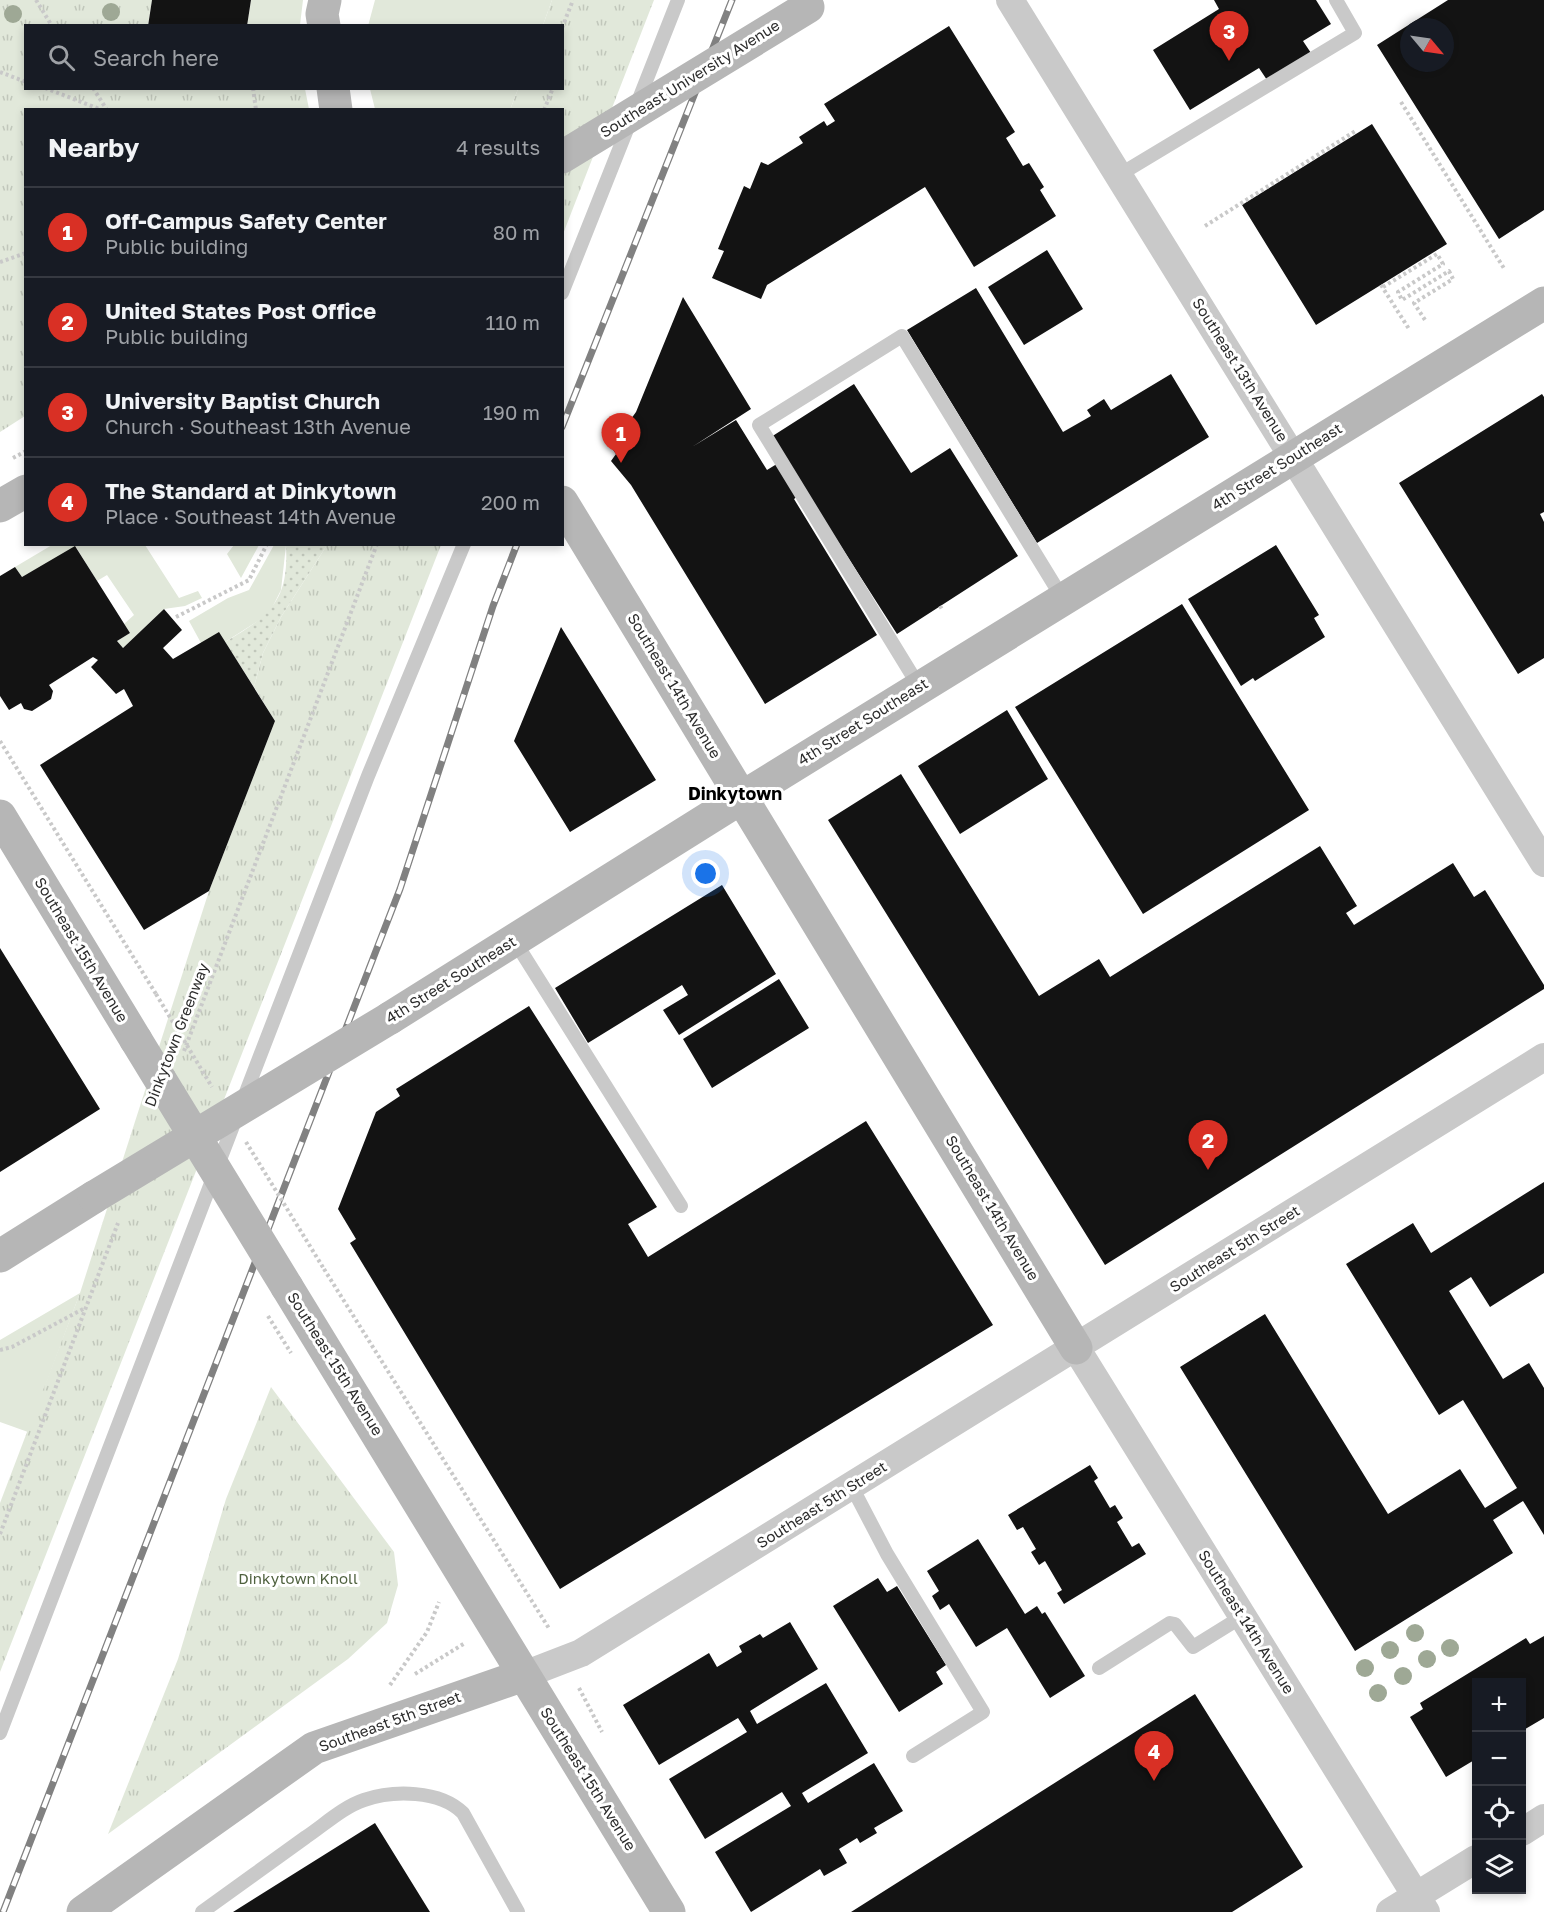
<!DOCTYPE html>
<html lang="en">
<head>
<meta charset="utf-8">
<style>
	body { margin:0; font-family:"Golos Text",sans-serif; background:#242831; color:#f1f3f6 }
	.controls { position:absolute; right:18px; bottom:18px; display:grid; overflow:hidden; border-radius:0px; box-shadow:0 3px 9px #0003 }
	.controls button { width:54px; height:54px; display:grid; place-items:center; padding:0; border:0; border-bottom:2px solid #363941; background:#171b24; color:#f1f3f6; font:30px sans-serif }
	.compass { position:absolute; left:1400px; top:18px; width:54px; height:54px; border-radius:50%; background:#171b24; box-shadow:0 3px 9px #0003; rotate:119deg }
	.you { position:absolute; left:706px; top:874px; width:21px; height:21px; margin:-15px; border:4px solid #fff; border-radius:50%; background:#1a73e8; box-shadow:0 0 0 9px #1a73e833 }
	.badge { display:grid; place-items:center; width:39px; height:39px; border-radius:50%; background:#d93025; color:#fff; font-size:20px; font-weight:700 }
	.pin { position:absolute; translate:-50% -50px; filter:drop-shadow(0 2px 3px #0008) }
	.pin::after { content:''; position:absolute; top:32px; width:21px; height:18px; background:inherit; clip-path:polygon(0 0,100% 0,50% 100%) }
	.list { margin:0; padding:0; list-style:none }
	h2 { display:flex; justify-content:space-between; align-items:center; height:78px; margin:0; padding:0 24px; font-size:26px }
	h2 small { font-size:20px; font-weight:400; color:#9ea1a6 }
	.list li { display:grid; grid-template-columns:39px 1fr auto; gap:18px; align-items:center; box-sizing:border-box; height:90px; padding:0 24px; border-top:2px solid #363941 }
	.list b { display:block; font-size:22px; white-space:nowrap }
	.list p { margin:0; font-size:20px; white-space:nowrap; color:#9ea1a6 }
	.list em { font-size:20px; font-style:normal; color:#9ea1a6 }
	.icon { flex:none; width:33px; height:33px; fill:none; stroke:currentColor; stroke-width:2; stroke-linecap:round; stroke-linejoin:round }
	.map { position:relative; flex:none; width:1544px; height:1912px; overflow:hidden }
	.search { position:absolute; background:#171b24; box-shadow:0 3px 9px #0003; left:24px; top:24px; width:540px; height:66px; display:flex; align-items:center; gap:15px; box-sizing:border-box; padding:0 21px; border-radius:0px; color:#9ea1a6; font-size:22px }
	.panel { position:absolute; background:#171b24; box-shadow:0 3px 9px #0003; left:24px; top:108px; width:540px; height:438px; border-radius:0px }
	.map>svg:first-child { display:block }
	.grass { fill:#e1e8da }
	.park { fill:url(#park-tufts) }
	.garden { fill:url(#garden-dots) }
	.building { fill:#131313; fill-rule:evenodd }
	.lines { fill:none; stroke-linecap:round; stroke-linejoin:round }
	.path { stroke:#c9c9c9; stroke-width:4; stroke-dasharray:3 3; stroke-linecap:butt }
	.lane { stroke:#c9c9c9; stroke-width:14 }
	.street { stroke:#c9c9c9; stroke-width:28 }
	.secondary { stroke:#b6b6b6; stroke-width:33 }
	.rail-casing { stroke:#818181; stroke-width:7 }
	.rail { stroke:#fff; stroke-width:4.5; stroke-dasharray:14; stroke-linecap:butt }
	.path-bridge { stroke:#c9c9c9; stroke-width:4; stroke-dasharray:3 3; stroke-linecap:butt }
	.secondary-bridge { stroke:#b6b6b6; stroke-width:33 }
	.tree { fill:#9ea895 }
	.labels { text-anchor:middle; stroke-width:6; stroke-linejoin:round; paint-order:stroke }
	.street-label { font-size:15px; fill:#2c2c2c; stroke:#fff }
	.park-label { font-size:15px; fill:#4f613f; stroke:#fff }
	.quarter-label { font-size:18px; font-weight:bold; fill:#000; stroke:#fff }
</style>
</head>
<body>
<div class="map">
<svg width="1544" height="1912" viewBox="0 0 1544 1912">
	<defs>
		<pattern id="park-tufts" width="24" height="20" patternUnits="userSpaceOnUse" patternTransform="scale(1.5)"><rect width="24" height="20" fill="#e1e8da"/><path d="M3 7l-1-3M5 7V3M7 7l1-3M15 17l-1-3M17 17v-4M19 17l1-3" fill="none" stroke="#c1c7bb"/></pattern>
		<pattern id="garden-dots" width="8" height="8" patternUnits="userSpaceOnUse" patternTransform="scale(1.5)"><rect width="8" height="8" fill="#e1e8da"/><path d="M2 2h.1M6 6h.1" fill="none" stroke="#c1c7bb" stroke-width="1.8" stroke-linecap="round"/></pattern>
	</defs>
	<rect width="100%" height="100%" fill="#fff"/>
	<path class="grass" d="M251,0H303L300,25L247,26Z
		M375,0H552L543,25L368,26Z
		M370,89H518L510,110L375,109Z
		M52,545H145L179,598L198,591L202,598L185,606L164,609L123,648L117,641L130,633L124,624L134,615L107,575L97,581L76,547L22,577L15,567Z
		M234,545H259L241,578L227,554Z
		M274,545H286L281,590L269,614L225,642L201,643L189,621L228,598L249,590Z
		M80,1293L28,1432L0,1422V1340Z"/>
	<path class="park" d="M0,0H152L148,25L26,26V88L305,89L309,109L26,110L25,416L0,432Z
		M552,0H654L563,234L562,110H510L518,89L562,88V26L543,25Z
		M327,545H441L0,1672V1503L80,1293L209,891L275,721L254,687L263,653L281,617Z
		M271,1387L394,1552L398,1585L387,1623L348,1659L108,1834L178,1659L226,1499Z"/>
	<path class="garden" d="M286,545H327L281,617L263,653L254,687L225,642C270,615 289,602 286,545Z"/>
	<path class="building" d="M152,0H251L247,26H148Z
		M1214,0H1316L1331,24L1303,41L1311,53L1267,80L1259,68L1190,110L1153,50L1219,9Z
		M1448,0H1544V210L1499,239L1377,45ZM1409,27H1445V63H1409Z
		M949,26L1015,132L1006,138L1023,166L1029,163L1044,187L1040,190L1056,216L974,267L925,187L767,285L761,299L712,278L724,251L718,249L744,186L750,189L761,162L768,165L803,143L799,137L824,121L827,126L835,121L824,104Z
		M1372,124L1447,244L1316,325L1242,205Z
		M1047,250L1083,309L1024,345L988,287Z
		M976,288L1063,432L1091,416L1087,410L1104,399L1111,410L1171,374L1209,437L1037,543L907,330Z
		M683,297L751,409L692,447L736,420L767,470L780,462L800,494L794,499L877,635L765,704L631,485L611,461L616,454L611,447L636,412Z
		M854,384L911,473L950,448L1018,556L897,634L771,437Z
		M1542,394L1544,397V512L1540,514L1544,522V658L1518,674L1399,483Z
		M1276,545L1319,615L1314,618L1325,637L1255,681L1253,678L1241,686L1188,599Z
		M75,546L130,633L117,641L123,648L164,609L182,630L163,648L173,659L219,632L275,721L209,891L144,930L40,765L133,706L124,689L116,694L91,667L98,660L93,657L49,685L53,691L51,699L32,711L24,709L21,703L9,710L0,696V576L15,567L22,577Z
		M1182,604L1309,810L1143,914L1015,707Z
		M561,627L656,780L570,832L514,741Z
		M1007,710L1048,779L960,834L918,766Z
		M901,774L1039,996L1099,959L1110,977L1320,846L1357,906L1346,913L1354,925L1453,863L1474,897L1485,890L1544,985V989L1105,1265L828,820Z
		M722,885L776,974L679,1035L663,1010L688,995L682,985L588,1043L555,988Z
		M0,948L100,1109L0,1172Z
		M779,979L809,1028L712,1088L683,1039Z
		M529,1006L657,1207L628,1224L648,1257L866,1121L993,1325L560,1589L350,1243L356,1239L338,1209L376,1112L400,1096L396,1089Z
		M1544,1182V1273L1490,1307L1471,1277L1449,1291L1503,1379L1529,1363L1544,1388V1535L1523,1501L1493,1520L1513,1553L1355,1651L1180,1367L1265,1314L1388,1514L1460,1469L1485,1508L1517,1488L1463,1400L1439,1415L1346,1264L1413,1223L1431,1253Z
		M1090,1465L1098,1478L1094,1481L1110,1508L1115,1505L1123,1518L1117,1522L1132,1547L1139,1543L1146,1554L1064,1604L1057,1593L1062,1590L1045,1561L1039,1565L1031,1552L1036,1549L1023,1527L1017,1530L1008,1515Z
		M978,1539L1025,1614L1037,1606L1042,1614L1045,1612L1085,1676L1050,1698L1007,1628L976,1647L949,1604L940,1610L932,1596L939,1591L927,1571Z
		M878,1578L887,1592L897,1586L946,1665L936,1672L943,1684L899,1712L833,1606Z
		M790,1622L818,1669L750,1711L757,1724L826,1683L868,1753L802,1793L808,1803L874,1763L903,1811L874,1828L877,1833L860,1843L857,1838L839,1849L847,1863L824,1876L820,1869L751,1912L715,1852L791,1806L782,1792L705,1839L669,1779L747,1732L738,1718L659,1765L623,1705L709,1653L717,1667L742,1652L739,1646L760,1634L763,1638Z
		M1544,1636V1718L1522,1731V1682H1476V1759L1446,1777L1410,1717L1423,1709L1420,1703L1526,1638L1530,1644Z
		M1195,1694L1303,1867L1232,1912H851Z
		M375,1823L430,1912H233Z"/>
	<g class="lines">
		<path class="path" d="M36,0L52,26
			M562,28L573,0
			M0,72L26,82
			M45,88L102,110
			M93,88L107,110
			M253,88L256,110
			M1401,102L1505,270
			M544,110L553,88
			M1205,226L1357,130
			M0,262L26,253
			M1381,285L1409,329
			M1383,287L1437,254L1443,264L1398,292L1402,300L1449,271L1453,279L1414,303L1425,320
			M13,458L26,451
			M940,606L943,611
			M176,617L249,580L267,544
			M0,741L156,994
			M184,1051L377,544
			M324,1269L550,1630
			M0,1350L12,1347L85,1308
			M0,1534L118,1223
			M415,1674L465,1643
			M390,1685L427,1632L439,1602
			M579,1688L602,1732"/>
		<path class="lane" d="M637,104L678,0
			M1119,175L1355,33L1336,0
			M562,293L630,122
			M920,688L759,425L902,336L1063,599
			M514,940L681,1206
			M243,1100L368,776L464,544
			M852,1487L887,1554L983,1712L913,1756
			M1099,1668L1170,1623L1175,1624L1193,1647L1243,1616
			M0,1733L236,1118
			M202,1912C237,1887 271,1862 306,1837C324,1825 343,1807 364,1800C393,1790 440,1790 463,1813L518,1912"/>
		<path class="street" d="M1010,0L1544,863
			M1076,1348L1426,1912
			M524,1675L581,1653L1544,1057
			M1522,1832L1544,1818
			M1390,1912L1476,1859"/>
		<path class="secondary" d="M324,26L322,14L325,0
			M333,88L336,110
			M562,502L1076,1348
			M0,506L26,491
			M0,816L136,1040
			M390,1018L741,798L1544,303
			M0,1256L94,1197
			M287,1287L669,1912
			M83,1912L314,1748L524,1675"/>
		<defs>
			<path id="rail" d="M562,427L732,0
				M3,1912L400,889L493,606L517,544"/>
		</defs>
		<use href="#rail" class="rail-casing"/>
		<use href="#rail" class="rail"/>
		<path class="path-bridge" d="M156,994L212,1087
			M246,1142L324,1269
			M268,1316L291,1353"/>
		<path class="secondary-bridge" d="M562,157L808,7
			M136,1040L287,1287
			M94,1197L390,1018"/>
	</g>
	<g class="tree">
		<circle cx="111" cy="12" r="9"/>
		<circle cx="13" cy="14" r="9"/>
		<circle cx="1415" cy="1633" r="9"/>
		<circle cx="1450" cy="1648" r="9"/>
		<circle cx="1390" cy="1650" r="9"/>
		<circle cx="1427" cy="1659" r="9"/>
		<circle cx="1365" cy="1668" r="9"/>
		<circle cx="1403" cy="1676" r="9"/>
		<circle cx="1378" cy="1693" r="9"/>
	</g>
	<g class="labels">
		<g class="street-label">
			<text transform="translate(690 79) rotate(-32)" y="5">Southeast University Avenue</text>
			<text transform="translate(1240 370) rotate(58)" y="5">Southeast 13th Avenue</text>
			<text transform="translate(1277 467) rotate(-32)" y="5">4th Street Southeast</text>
			<text transform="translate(674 686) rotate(59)" y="5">Southeast 14th Avenue</text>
			<text transform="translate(863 722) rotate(-32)" y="5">4th Street Southeast</text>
			<text transform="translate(81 950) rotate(59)" y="5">Southeast 15th Avenue</text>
			<text transform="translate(451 980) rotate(-32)" y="5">4th Street Southeast</text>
			<text transform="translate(177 1035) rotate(-69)" y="5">Dinkytown Greenway</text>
			<text transform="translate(992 1208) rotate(59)" y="5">Southeast 14th Avenue</text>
			<text transform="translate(1235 1249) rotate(-32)" y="5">Southeast 5th Street</text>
			<text transform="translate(335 1364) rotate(58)" y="5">Southeast 15th Avenue</text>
			<text transform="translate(822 1505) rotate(-32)" y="5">Southeast 5th Street</text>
			<text transform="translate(1246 1622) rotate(58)" y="5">Southeast 14th Avenue</text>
			<text transform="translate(390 1722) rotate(-20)" y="5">Southeast 5th Street</text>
			<text transform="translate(588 1779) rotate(58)" y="5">Southeast 15th Avenue</text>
		</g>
		<g class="park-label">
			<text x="298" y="1584">Dinkytown Knoll</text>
		</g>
		<g class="quarter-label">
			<text x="735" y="800">Dinkytown</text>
		</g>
	</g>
</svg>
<div class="controls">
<button>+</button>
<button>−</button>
<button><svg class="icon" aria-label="locate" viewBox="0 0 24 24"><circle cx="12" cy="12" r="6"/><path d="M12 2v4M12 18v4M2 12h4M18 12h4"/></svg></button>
<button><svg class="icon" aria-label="layers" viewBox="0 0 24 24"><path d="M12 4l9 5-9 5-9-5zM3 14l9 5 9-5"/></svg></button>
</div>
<svg class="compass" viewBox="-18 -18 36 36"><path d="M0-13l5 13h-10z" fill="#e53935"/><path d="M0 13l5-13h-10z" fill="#9ea1a6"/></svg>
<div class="you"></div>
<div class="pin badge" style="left:621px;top:463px">1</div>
<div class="pin badge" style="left:1208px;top:1170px">2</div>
<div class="pin badge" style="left:1229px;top:61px">3</div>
<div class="pin badge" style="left:1154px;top:1781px">4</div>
<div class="search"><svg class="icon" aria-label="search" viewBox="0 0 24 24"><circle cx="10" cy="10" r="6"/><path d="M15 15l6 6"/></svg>Search here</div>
<section class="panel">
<h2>Nearby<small>4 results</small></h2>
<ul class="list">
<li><span class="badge">1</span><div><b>Off-Campus Safety Center</b><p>Public building</p></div><em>80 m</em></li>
<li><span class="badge">2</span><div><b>United States Post Office</b><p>Public building</p></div><em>110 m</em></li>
<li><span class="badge">3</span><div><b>University Baptist Church</b><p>Church · Southeast 13th Avenue</p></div><em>190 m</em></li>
<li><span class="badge">4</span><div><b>The Standard at Dinkytown</b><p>Place · Southeast 14th Avenue</p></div><em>200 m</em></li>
</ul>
</section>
</div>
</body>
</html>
